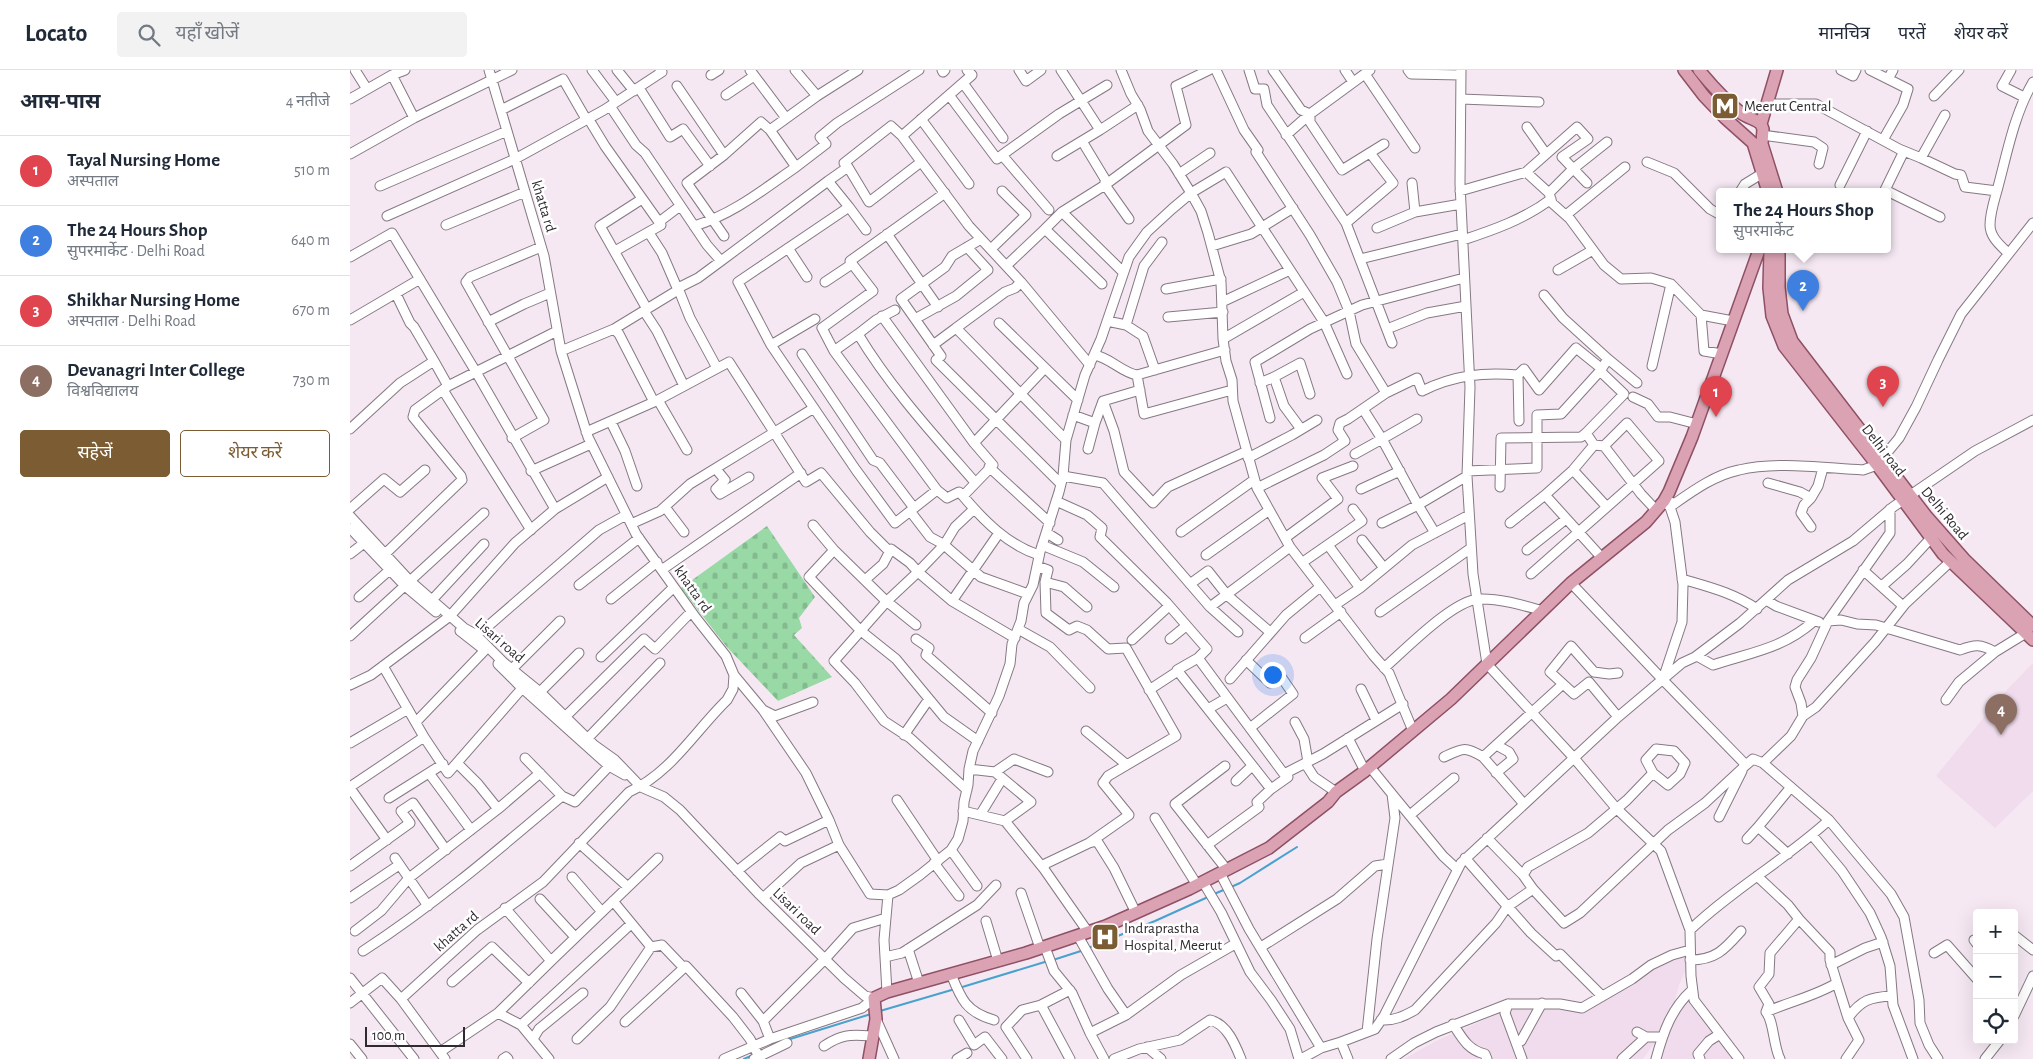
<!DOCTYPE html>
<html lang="hi">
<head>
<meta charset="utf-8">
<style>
	body { margin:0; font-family:"Alegreya Sans","Noto Sans Devanagari",sans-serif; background:#f2f2f3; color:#1f2937 }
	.controls { position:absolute; right:15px; bottom:15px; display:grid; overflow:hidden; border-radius:5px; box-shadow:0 5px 20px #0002 }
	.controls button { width:45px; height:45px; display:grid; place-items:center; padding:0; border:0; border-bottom:1px solid #e0e1e3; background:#fff; color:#1f2937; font:25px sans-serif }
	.scale { position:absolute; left:15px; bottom:12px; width:100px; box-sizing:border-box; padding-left:5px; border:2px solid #2f2a2f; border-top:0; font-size:14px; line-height:18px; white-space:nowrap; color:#2f2a2f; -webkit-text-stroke:4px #fff; paint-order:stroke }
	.you { position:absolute; left:922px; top:604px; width:18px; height:18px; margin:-12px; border:4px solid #fff; border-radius:50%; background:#1a73e8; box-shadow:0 0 0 8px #1a73e833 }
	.badge { display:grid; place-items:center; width:32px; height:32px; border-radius:50%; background:#7c5c32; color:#fff; font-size:16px; font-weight:700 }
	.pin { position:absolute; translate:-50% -41px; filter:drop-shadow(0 1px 2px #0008) }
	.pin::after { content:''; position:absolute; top:26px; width:18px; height:15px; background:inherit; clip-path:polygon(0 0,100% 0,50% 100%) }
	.popup { position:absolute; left:1366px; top:118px; width:175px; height:65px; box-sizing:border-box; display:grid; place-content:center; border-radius:5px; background:#fff; filter:drop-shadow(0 1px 4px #0005); font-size:16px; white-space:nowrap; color:#747a83 }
	.popup b { font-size:19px; color:#1f2937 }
	.popup::after { content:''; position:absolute; left:50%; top:100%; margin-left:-10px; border:10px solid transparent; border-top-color:#fff }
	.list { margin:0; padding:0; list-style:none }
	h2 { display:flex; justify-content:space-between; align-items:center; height:65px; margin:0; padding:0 20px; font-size:21px }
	h2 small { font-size:16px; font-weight:400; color:#747a83 }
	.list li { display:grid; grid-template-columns:32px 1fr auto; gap:15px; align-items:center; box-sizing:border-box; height:70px; padding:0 20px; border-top:1px solid #e0e1e3 }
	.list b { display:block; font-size:19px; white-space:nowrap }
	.list p { margin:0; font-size:16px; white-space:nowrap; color:#747a83 }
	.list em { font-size:16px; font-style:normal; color:#747a83 }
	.actions { display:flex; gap:10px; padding:15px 20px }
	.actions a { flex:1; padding:11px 0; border:1px solid #7c5c32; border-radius:5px; text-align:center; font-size:18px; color:#7c5c32 }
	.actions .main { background:#7c5c32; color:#fff }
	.icon { flex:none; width:28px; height:28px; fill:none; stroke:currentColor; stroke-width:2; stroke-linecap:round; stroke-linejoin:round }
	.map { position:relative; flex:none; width:1683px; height:989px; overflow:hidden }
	header { display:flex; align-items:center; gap:30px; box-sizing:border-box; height:70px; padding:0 25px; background:#fff; border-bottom:1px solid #e0e1e3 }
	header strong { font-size:24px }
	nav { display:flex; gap:28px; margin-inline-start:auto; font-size:18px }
	.search { width:350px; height:45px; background:#f2f2f3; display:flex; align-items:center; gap:12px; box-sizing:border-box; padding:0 18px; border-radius:5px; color:#747a83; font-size:19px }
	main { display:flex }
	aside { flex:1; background:#fff }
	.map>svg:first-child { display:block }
	.built { fill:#f0dced }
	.cemetery { fill:url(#cemetery-stones) }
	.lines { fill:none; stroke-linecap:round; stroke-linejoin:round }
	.stream { stroke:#48a2ce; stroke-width:2 }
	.minor-casing { stroke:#857983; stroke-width:11 }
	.major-casing { stroke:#8f5064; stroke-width:14 }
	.minor { stroke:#fff; stroke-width:9 }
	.major { stroke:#daa2b3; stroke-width:11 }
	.labels { text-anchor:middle; stroke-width:5; stroke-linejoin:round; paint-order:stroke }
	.poi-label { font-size:15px; fill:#2f2a2f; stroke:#fff; text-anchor:start }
	.street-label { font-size:15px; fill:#2f2a2f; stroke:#fff }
</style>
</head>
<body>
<header>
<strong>Locato</strong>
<div class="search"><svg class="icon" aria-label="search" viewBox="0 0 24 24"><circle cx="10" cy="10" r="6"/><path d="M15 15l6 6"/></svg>यहाँ खोजें</div>
<nav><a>मानचित्र</a><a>परतें</a><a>शेयर करें</a></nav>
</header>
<main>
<aside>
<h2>आस-पास<small>4 नतीजे</small></h2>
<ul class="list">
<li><span class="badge" style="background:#e0444e">1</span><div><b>Tayal Nursing Home</b><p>अस्पताल</p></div><em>510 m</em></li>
<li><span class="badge" style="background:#3f7fe0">2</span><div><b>The 24 Hours Shop</b><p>सुपरमार्केट · Delhi Road</p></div><em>640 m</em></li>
<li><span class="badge" style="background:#e0444e">3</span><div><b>Shikhar Nursing Home</b><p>अस्पताल · Delhi Road</p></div><em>670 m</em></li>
<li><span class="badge" style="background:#8d6e63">4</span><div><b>Devanagri Inter College</b><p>विश्वविद्यालय</p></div><em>730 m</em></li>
</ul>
<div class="actions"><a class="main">सहेजें</a><a>शेयर करें</a></div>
</aside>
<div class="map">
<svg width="1683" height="989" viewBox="0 0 1683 989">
	<defs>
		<pattern id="cemetery-stones" width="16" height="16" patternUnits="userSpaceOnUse" patternTransform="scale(1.25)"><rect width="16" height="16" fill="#99d9a6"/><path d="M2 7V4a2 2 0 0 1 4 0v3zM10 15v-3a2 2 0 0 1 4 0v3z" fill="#84ba8f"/></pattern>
	</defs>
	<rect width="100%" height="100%" fill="#f5e8f3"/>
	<path class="built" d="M1683,593V721L1645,758L1586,706L1652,625Z
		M1336,881L1340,890L1329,915L1319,951L1342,920L1344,930L1340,935L1384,989H1301L1315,959L1293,989H1054L1088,970L1134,950L1164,933L1231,942L1244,936L1299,897Z"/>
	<path class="cemetery" d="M417,456L465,527L449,548L452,558L444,565L482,607L428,631L376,576L331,518Z"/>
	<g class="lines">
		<path class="stream" d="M881,817L890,813L947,777
			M864,824L876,819
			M738,878L805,851L858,827
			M703,890L734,880
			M609,918L698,891
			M530,941L605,919
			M437,970L521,944
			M394,989L403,985"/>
		<defs>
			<path id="minor" d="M5,0L17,19
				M55,0L42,5L64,48
				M242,0L266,32
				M267,0L284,21
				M400,0L436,48
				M592,0L593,2L595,0
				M617,0L622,5L552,66L619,156L671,212L740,295
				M669,0L676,11L691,0
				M711,0L750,60L788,35
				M771,0L781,24L790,39L798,61L823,94L841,123L851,141L858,163L871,212L873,269L876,291L882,310L883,331L907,418L940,477L1023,585L1039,603L1063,661
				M866,0L894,60L908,80L906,82L960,165L987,212L999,241L1006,274L1036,323L998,349L990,353L988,360L995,371L974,385L907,418
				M899,0L905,19H914L917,35L996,153L1042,273
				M923,0L951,40L960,44V52L992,100L1034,74
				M995,0L1003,12
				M1058,0L1061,4L1111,5
				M1111,0L1110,114L1120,317L1117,406L1123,504L1137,594L1224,688L1266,738L1311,781L1340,860L1341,906L1344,930L1389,989
				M1491,0L1503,6L1506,0
				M1520,0L1538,9
				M1661,0L1652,16L1674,27
				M1015,4L1065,78
				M361,5L369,0
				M613,13L653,68
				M327,16L374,85L411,52L420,60L467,26L445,0
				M289,18L320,67L333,59L360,96
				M376,25L404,6
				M599,25L647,89L652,85L699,140
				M467,26L508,0
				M1584,26L1609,0
				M0,29L42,5
				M1111,29L1189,32
				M1417,34H1466L1549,79L1571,88L1595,45
				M260,36L286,75L295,83L357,175L371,191L478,111
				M151,40L213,9L236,49
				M238,48L255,76L311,155L265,181
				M571,49L619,114
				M1177,57L1196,84
				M420,60L446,97L476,74L470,67L487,53L569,0
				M936,65L960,44L1020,0
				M1412,65L1464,72L1473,78L1469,94
				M1533,70L1553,35L1558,19L1538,9L1543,0
				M732,71L755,109V115L712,142L773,202
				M0,84L64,48L162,0
				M652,85L709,44L757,15
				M707,86L750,60
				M1571,88L1605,104L1611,105L1615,117L1647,121
				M1297,92L1324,103L1360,139L1369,144
				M498,97L494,93L541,56L552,66
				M1176,102L1227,57L1238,69L1212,87L1237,113
				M829,104L860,83
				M1062,113L1065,142
				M1490,115L1517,61
				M30,116L157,61
				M1535,120L1590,147
				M1110,121L1176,102L1199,123L1202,133L1220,149L1254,195L1271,209L1301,208L1321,214L1351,245L1383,251
				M1390,122L1395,114L1413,103
				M1534,122L1554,81
				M1199,123L1223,99L1257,72
				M292,129L250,156L297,239
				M499,137L478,111L498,97L519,132L571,92
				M712,142L695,159L752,214
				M1216,145L1275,97
				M37,146L165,89L254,40L312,2L310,0
				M779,149L755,115L836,55L826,16L859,0
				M309,152L330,136
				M996,153L1043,113L1020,83
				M96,155L175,122
				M344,156C382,145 414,119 446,97
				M1027,158L1065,142L1111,134
				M516,160L499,137L388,212L421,275L506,400L545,453L587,420
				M537,164L588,237
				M374,166L337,113L374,85
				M631,169L602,186L595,197L551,229L591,286L586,290L711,414
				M1113,170C1143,160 1175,149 1201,129
				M862,176L901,164L943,138
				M438,178L457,207
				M641,179L676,145L652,121
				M1658,183C1650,175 1640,167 1640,155C1640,141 1646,126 1649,113C1658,79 1665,43 1683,12
				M0,187L42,163L126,302L205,439
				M1010,189L1112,164
				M656,196L695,159
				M1208,200L1243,180
				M475,212L502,194
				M671,212L665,218L655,222L606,258L716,370
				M816,219L871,209
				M46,224L60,253L64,257L84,291
				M1194,225L1213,248L1258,289L1250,301
				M872,232L940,200
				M545,240L526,250L508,264C540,317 582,363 623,410
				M294,241L307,261L334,316
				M1351,245L1354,281L1372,284
				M532,246L624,373L643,395L613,426C634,451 658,475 689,485
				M818,247L873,242
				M565,249L606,226L638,200L617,177
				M0,250L70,209
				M757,251L776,255L793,266L805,300
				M138,252L174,234L200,223
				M649,253L728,330
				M776,255L794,196L812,172
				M264,259L269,264L304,332L308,330
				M1037,259L1077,243L1116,236
				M508,264L484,281L587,420L597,428L609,422L613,426
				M873,269L954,222
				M421,275L465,249
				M583,275L606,258
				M875,280L787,305L794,344L882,320
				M211,281L264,259L328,220L312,183L299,163
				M484,281L472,258L523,221L500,191L595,123
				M452,284L523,390L530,393L564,438
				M744,285C761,288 771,302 787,305
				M1258,289L1287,313
				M1302,296L1321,214
				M367,298L340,248L328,218L348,208L371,191
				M1168,305L1174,299L1189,320L1226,278L1252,299
				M924,307L950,293L960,324
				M910,313L924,307L934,336L951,359
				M93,320L181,460
				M1036,323L1067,308L1072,321C1104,305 1133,302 1168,305L1169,351
				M1283,327L1298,334L1308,347H1320L1347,354
				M753,331L764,361L774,402L803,433L818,417L897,381
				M1013,339L1032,369L1067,349
				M723,345L745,353L753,331L790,320
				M920,348L905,292L960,259L1012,235L1114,208
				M261,352L275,381L287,416
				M0,359L50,313L84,291L98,316L207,261
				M236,362L304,332
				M162,368L194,350L116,212L120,207L191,177
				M624,373L695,298
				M1244,375L1223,400L1195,425L1252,488
				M738,379L745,353
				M337,380L308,330L379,292L456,412L471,403L520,462L540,482
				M1005,384L1032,369L1068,435L1117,406
				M898,388L942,365L967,350
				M639,397L700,453
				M366,399L375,410L366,419L370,424L399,407
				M1223,400L1256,436
				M181,401L241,374
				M1117,401L1187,398V345L1211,344L1250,301L1274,324L1236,363L1244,375L1254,376L1291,424L1306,440
				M713,406L753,413L860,537L888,562
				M1418,413L1450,422L1461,428L1468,416L1473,398
				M1150,417L1151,368L1231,367L1236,363
				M1011,419L1050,401
				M1315,429L1324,434C1344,420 1365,405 1389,400C1427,391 1473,398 1513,400L1527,395L1549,368L1566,337L1588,290L1611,244L1683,153
				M706,431L737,445L752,458L750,467L817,533L857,579L848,588L934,704L973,684L1053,634
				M315,437L334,462
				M0,439L34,409L50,422L75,400
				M560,441L580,467L593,474L631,507L678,524
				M0,446L60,511L114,558L125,564L153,592L190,622L244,675L265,690L291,717L314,727L330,740L408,823L494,908L515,926L524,928
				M1032,453L1068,435L1085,463
				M1160,453L1195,425
				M281,454L310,441L340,414L464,338
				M463,455L484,480
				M1461,457L1451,443L1454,435L1461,428
				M0,458L55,516L86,542
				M831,462L904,410
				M697,463L708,470
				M935,468L988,429L972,408L1003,396
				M1012,470L1034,498
				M692,475L733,492L764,517
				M978,475L1010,518
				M1177,480L1216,449
				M0,484L18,470
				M35,484L112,410L111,406L63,347L65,340L98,316
				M856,485L918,441
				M953,492L1012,451L1003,439
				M687,496L698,500L695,512
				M313,499L451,403
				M1513,500L1553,536
				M1181,504L1309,391L1277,353L1254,376
				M1332,509C1359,517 1384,523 1407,539
				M515,510L533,494L541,479L560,493L568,502L594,475L605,457L624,439
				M1221,513L1313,610L1396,695L1403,689L1413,693L1479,750L1541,824L1554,847L1569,930L1570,953L1579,975L1588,989
				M840,514L858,501L877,525L920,562
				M229,515L289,468
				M1532,516L1557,494L1581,468
				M9,527L43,497
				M261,529L307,492
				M82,530L134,474
				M1416,530L1426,536L1469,552
				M602,531L649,463
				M985,535L1010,518L1062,475L1119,445
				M737,537L714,517L695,512L696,543L719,560L727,556L737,560L758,579L776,578L826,666L758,706L753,713L779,745L739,773L695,794L694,799L738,862
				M860,537L940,477
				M1030,542L1121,478
				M1478,551L1491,550L1507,554L1526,555L1610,580C1625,574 1631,574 1645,582L1676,563
				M566,555L535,530L484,480L459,507L511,561L546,589L594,647L628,671
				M668,559L700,577L740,618
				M110,561L133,579
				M125,564L137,557L249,460L276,445
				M0,566L134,443
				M955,568L991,542
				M566,569L579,578L576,585L642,643
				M820,569L836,556
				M782,570L819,536
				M1347,586L1363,595C1402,582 1432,579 1464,551
				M251,587L324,517
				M848,588L827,600L921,719L938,707L934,704
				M896,590L920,613L932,608L943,624L900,658
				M148,594L172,618L259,696L275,705
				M33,596L74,667
				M1034,598C1055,580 1101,532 1128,529C1149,528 1172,535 1193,541
				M162,599L210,551
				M1268,603L1259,604L1244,602L1221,576L1200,602L1224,624L1239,612L1268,647
				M384,605L413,640L456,703L479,750
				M880,609L936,545L970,517
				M1313,609L1332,552L1333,515L1325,452L1320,437L1314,431
				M0,615L21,605L100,546L165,473L205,439L258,407
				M1011,619L1026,650
				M799,620L828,601
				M190,622L229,583
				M1596,630L1609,612L1645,582
				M858,639L877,628
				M413,640L425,646L463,632
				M1453,646L1466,637L1525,572L1555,534L1601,491
				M215,647L294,569L305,579L341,542
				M66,652L138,577
				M945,652L954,669L958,692
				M736,661L777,695
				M554,665L579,629
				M238,668L310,593
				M998,668L1015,701
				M0,673L58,639
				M1094,687C1113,678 1115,676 1133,687
				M955,693L964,707L986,722
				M1413,693L1441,666L1453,646L1451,633L1445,617L1447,610L1461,588L1478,551L1540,463V439
				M875,696L825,734L877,800
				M619,699L645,702L681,732L655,751
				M645,702L664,689L698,702
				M79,703L121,760
				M1146,703L1163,689L1159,682L1148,676
				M886,711L902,696
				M0,717L74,667L98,703L175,615
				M0,718L37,770
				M617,720L560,668L534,651L505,613L484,591L537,531L568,502L602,531L665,568
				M1042,724L1093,786L1107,799
				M212,726L225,732L263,692
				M39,728L93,694
				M547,730L588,791
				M1174,734L1133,687L1213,614
				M148,739L190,703
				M613,741L655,751L694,799
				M630,745L652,709
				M1060,745L1104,708
				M1369,747L1392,701
				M805,748L847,815
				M1462,765L1492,801L1520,843L1531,867L1540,896L1543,935L1563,989
				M1137,768L1173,805L1183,819L1214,853L1230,843L1318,760L1355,733L1396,695
				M1397,769L1408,757
				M229,773L278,817
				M739,773L747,771L764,798L786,843
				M489,775L520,824L538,825
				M857,775L909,737L907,732L921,719
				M601,780L627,816
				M1438,784L1408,757L1441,717
				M45,788L78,836
				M1115,788L1181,863L1206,886L1210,884L1252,926
				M584,793L609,826
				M0,796L60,753L51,741L63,733L96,780
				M387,801L430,767L435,771L479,750L489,775L451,793L413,828
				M870,803L899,859L971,978
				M1173,805L1178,797L1238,763L1277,730L1303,703L1296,690L1306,679L1324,681L1335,693L1330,704L1318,715L1303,703
				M1407,806L1438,835L1449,849L1420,883L1419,904L1409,917L1419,934L1416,942C1424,951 1423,975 1430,989
				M222,807L252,842
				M853,812L871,842L900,902L921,930L940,959L949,989
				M671,823L690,878
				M0,828L49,795
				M190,829L225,867
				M263,831L301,877L312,875L334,898
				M155,838L201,891L308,788
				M1449,849L1480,882V890L1487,913
				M636,851L648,891
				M1340,860C1383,819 1435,790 1479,750
				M5,861L31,841L59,808L148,739L128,714L107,693
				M1664,865L1683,880
				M728,866L758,919L776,945L831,905L885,874
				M1624,870L1627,874
				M695,877L704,901L722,923L740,963
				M911,877L987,829L1025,796L1038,794
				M558,879L569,913
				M13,881C84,835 147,781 212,726L175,688
				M1584,883L1597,875L1627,909
				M535,887L552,883L627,835L646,815
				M1340,890C1366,890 1375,879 1391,861
				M1481,895L1515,878L1533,872
				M601,904C611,929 616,942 644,950
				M0,908L64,989
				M102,912L142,877L179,913
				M720,920L691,935L720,989
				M537,922L534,870L538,825L549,820L570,805L601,780L608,769L613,751L614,732L618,715L619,699L623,681L649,626L660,594L662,574L671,551L674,533L683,515L690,482L709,422L713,406L716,370L725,339L735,305L751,269L779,187L797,162L822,139L841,123L876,102L974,252L997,304
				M391,923L413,951L420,969
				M51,929L127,860L193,812L279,722C321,703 345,661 377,630L383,619L384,605L376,586L346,548L286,464L238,367L211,281L194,186L139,0
				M0,933L32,908L51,929L95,989
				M1158,934L1155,943L1172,989
				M1416,942C1439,932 1465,926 1487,913L1498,948L1509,970L1496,989
				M148,943L171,955L199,989
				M1664,946L1683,906
				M1498,948C1511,930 1520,927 1542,926
				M526,949L544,989
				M609,950L624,975L635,967L652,989
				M1031,950C1044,951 1054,946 1065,940L1146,853L1157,837L1183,819
				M413,951L475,889L503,858L536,848
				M275,952L336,896L383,947L400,969L410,989
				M1103,954C1112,968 1118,980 1135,984L1137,989
				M171,955L281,854
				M1017,962L1027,869L1045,748L1042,724L1020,697
				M1287,962L1296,967H1312
				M183,969L189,959L233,923
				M227,969L260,937L301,877
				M1171,971L1192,933
				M991,972L1025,959L1034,946L1111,793L1268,647L1332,593L1345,587L1390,553L1438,510L1503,471L1543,437L1625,381L1683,350
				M0,974L12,989
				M474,976C493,963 502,965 523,966
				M797,977L811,989
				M90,982L148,943L201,891
				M153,989L156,987L158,989
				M374,989L420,969L512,938L524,928
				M404,989L437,973
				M607,989L617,983
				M677,989L656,957L672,940L691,935
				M754,989L740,963L776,945
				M764,989L789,979L830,970L860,950C877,954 885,974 891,989
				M951,989L971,978L991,972L998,989
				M1041,989L1064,973L1086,962L1158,934H1210L1232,938L1282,909L1301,895L1322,885L1340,880
				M1272,989L1296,967
				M1306,989C1313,963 1321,939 1342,920
				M1350,989L1348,984L1359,971L1370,964
				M1635,989L1650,970"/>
			<path id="major" d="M1334,0L1354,26L1375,48L1403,73L1418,122
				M1349,0C1362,16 1375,30 1391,43C1398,48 1407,50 1411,54
				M1427,0L1411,54L1413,59L1412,74L1427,122
				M1420,180L1419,218L1422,246L1434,276L1527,395L1593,484L1683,570
				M1429,180V217L1432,244L1442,271L1577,447L1614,489L1683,556
				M519,989L526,949L524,928L537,922L676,883L756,856L839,819L919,778L978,732L986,722L1015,701L1101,629L1221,513L1296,452L1314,431L1319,422L1342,367L1409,180"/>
		</defs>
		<use href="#minor" class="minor-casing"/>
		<use href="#major" class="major-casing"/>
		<use href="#minor" class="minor"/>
		<use href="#major" class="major"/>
	</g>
	<defs>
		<symbol id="metro-square" viewBox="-11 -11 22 22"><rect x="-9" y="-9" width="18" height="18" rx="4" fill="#7c5c32" stroke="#fff"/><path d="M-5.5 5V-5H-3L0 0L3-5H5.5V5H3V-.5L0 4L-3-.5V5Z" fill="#fff"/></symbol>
		<symbol id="hospital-square" viewBox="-11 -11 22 22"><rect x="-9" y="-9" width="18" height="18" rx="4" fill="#7c5c32" stroke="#fff"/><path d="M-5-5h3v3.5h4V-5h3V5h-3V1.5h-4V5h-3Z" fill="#fff"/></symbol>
	</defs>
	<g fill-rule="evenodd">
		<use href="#metro-square" x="1359" y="20" width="32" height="32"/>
		<use href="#hospital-square" x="739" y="851" width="32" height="32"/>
	</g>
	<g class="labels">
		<g class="poi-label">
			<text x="1394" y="41">Meerut Central</text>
			<text x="774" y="863">Indraprastha<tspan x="774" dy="17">Hospital, Meerut</tspan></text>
		</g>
		<g class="street-label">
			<text transform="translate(194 136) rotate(73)" y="5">khatta rd</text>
			<text transform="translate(1534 380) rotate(52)" y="5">Delhi road</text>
			<text transform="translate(1595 443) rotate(50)" y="5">Delhi Road</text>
			<text transform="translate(343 519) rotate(55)" y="5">khatta rd</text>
			<text transform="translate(150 570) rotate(41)" y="5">Lisari road</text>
			<text transform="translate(447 841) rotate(44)" y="5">Lisari road</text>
			<text transform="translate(106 861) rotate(-41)" y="5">khatta rd</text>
		</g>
	</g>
</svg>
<div class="controls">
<button>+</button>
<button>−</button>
<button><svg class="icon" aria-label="locate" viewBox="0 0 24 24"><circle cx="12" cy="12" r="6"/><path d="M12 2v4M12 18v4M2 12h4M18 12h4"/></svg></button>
</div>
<div class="scale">100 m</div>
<div class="you"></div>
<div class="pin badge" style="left:1366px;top:347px;background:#e0444e">1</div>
<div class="pin badge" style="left:1453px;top:241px;background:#3f7fe0">2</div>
<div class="popup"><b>The 24 Hours Shop</b>सुपरमार्केट</div>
<div class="pin badge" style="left:1533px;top:337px;background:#e0444e">3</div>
<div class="pin badge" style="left:1651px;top:665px;background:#8d6e63">4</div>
</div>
</main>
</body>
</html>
